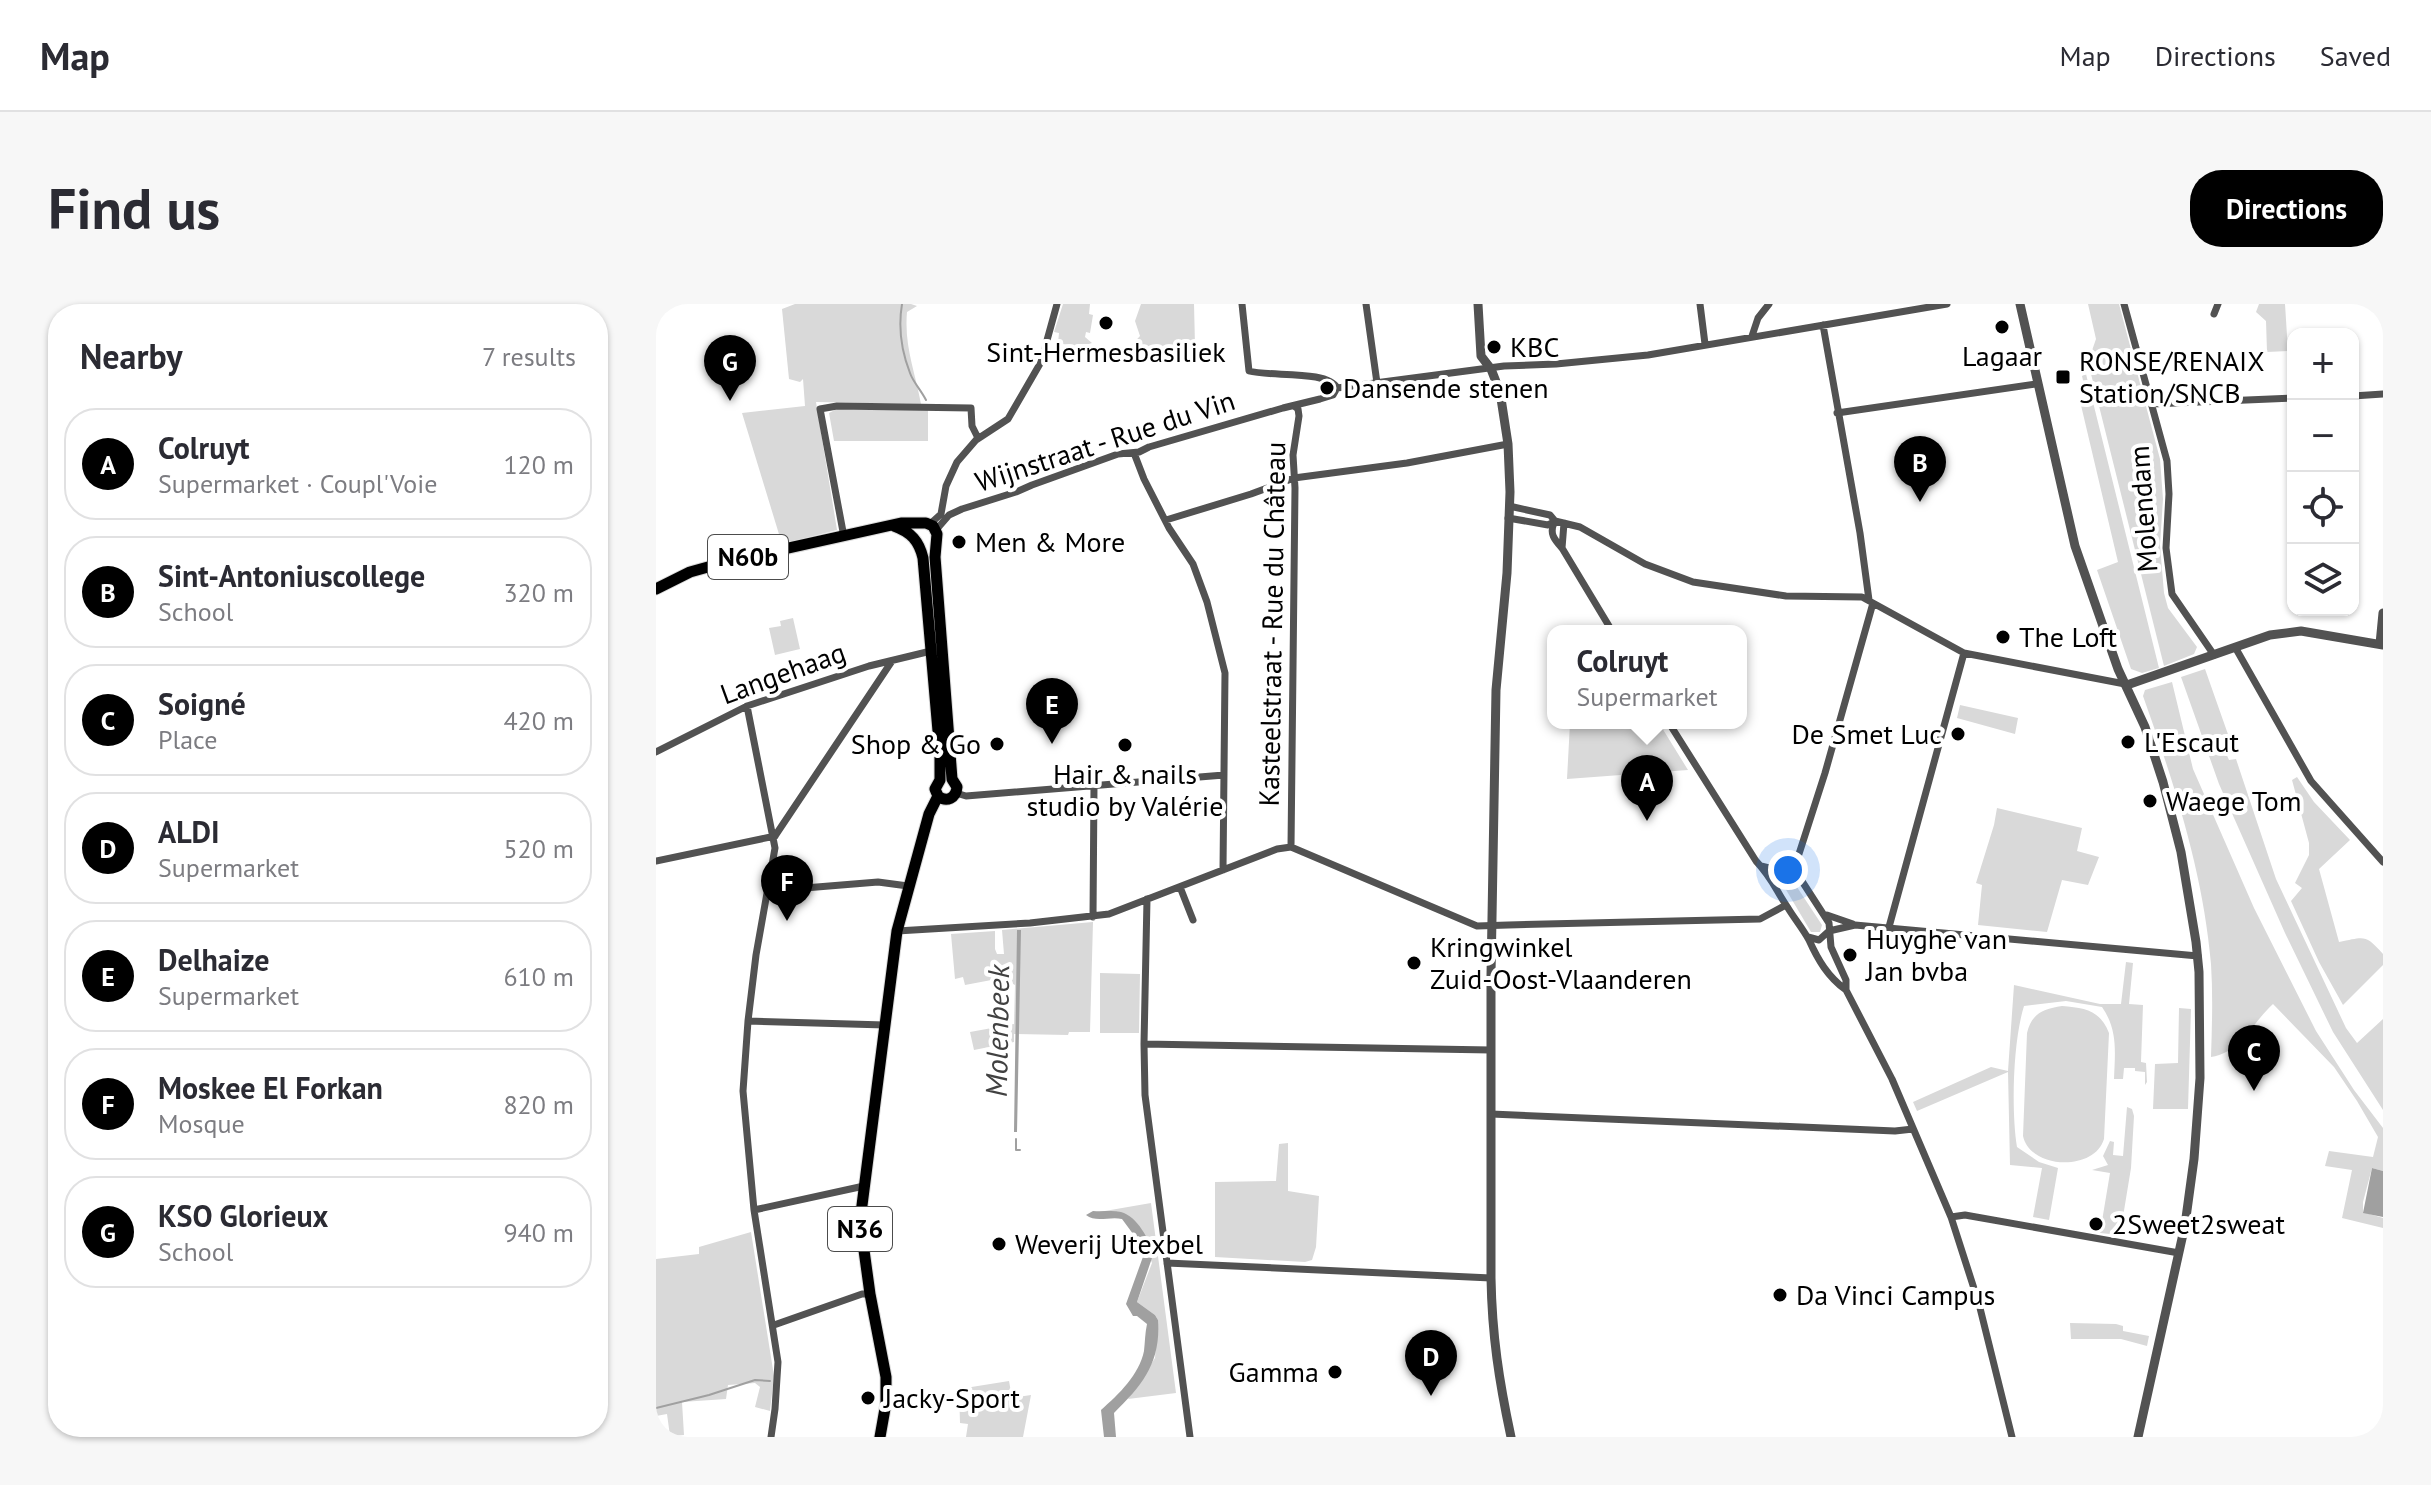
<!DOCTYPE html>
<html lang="en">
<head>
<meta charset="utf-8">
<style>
	body { margin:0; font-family:"PT Sans",sans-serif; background:#f7f7f7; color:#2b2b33 }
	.controls { position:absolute; right:24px; top:24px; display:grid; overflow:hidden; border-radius:16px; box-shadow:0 2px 6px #0004 }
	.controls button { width:72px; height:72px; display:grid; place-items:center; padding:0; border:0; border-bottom:2px solid #e1e1e2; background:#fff; color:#2b2b33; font:40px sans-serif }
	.you { position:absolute; left:1132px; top:566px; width:28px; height:28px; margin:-20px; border:6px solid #fff; border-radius:50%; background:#1a73e8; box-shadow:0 0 0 12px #1a73e833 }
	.badge { display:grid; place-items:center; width:52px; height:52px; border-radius:50%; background:#000; color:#fff; font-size:26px; font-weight:700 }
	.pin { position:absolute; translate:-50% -66px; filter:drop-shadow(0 2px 4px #0008) }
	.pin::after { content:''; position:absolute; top:42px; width:28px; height:24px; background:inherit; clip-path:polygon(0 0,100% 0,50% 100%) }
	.popup { position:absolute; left:891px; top:321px; width:200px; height:104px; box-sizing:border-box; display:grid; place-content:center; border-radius:16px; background:#fff; filter:drop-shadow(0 2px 6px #0005); font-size:26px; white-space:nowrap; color:#7c7c81 }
	.popup b { font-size:30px; color:#2b2b33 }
	.popup::after { content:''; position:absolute; left:50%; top:100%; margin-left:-16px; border:16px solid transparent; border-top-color:#fff }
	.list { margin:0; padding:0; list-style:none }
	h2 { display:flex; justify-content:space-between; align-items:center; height:104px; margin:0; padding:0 32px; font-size:34px }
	h2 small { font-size:26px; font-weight:400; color:#7c7c81 }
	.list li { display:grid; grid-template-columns:52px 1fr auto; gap:24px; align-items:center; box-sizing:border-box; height:112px; margin:0 16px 16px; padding:0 16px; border:2px solid #e1e1e2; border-radius:32px }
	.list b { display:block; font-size:30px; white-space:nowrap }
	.list p { margin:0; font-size:26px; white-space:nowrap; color:#7c7c81 }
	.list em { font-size:26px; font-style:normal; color:#7c7c81 }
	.icon { flex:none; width:44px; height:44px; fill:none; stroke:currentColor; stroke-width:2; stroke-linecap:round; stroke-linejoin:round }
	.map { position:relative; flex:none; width:1727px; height:1133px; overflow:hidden; border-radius:32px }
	header { display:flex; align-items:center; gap:48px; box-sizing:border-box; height:112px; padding:0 40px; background:#fff; border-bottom:2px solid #e1e1e2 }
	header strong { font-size:38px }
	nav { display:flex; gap:44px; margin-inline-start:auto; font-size:28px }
	.intro { display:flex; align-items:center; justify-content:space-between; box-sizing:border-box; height:192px; padding:0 48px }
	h1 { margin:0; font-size:56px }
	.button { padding:20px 36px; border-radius:32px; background:#000; color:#fff; font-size:28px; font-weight:700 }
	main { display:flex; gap:48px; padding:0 48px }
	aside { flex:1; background:#fff; border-radius:32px; box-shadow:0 2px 6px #0004 }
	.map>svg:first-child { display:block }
	.green { fill:#d9d9d9 }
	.water { fill:#a0a0a0 }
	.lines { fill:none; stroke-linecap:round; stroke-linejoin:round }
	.stream { stroke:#a0a0a0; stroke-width:2 }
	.primary-casing { stroke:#dbdbdb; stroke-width:13 }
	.minor { stroke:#525252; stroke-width:7 }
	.tertiary { stroke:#525252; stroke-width:9 }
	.primary { stroke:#000; stroke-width:11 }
	.poi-dot { fill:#000; stroke:#fff; stroke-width:3 }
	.labels { text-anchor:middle; stroke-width:8; stroke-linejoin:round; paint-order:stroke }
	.shield { fill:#fff; stroke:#4c4c4c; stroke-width:2 }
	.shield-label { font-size:26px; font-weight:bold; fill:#000 }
	.poi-label { font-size:28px; fill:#000; stroke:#fff; text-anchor:start }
	.street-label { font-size:28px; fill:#000; stroke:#fff }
	.water-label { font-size:30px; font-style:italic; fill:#414141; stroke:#fff }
</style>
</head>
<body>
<header>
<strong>Map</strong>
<nav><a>Map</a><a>Directions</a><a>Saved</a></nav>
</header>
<div class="intro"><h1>Find us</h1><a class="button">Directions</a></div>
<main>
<aside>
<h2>Nearby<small>7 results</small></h2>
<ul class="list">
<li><span class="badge">A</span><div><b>Colruyt</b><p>Supermarket · Coupl'Voie</p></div><em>120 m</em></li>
<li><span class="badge">B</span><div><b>Sint-Antoniuscollege</b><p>School</p></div><em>320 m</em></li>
<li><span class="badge">C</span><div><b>Soigné</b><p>Place</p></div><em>420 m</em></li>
<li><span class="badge">D</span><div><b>ALDI</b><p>Supermarket</p></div><em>520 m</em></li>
<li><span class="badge">E</span><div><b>Delhaize</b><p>Supermarket</p></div><em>610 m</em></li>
<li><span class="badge">F</span><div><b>Moskee El Forkan</b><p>Mosque</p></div><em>820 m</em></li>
<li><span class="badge">G</span><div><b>KSO Glorieux</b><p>School</p></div><em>940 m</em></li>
</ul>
</aside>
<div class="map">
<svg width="1727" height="1133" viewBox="0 0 1727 1133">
	<rect width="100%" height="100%" fill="#fff"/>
	<path class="green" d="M139,0H255L261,2L251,8C248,42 259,67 265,100L160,98L181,226L126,240L86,109L149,102L147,75L144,78L133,75L126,5Z
		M407,0H434L433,10L437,11L434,29L430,28L429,33L436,39L423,43L402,39L403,29L398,28Z
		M485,0H538L539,41L542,42L541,49L527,51V56H466L470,47L484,32L479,17Z
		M1432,0H1463L1504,155L1507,195L1504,241L1508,289L1512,304L1541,343L1538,350L1508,362L1432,58L1440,35Z
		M1603,0H1629L1632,47L1611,48L1610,17L1600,8Z
		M1430,70L1503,364L1486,369L1475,365L1441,266L1462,258L1424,97L1431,94L1426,72Z
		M181,105L272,106V137H178L173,109Z
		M137,314L144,345L119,351L113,324L125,322L124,317Z
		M1549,365L1574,436L1566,440L1573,456L1580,455L1620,575L1690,724L1701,739L1727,715V806L1677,728L1629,629L1563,480L1525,373Z
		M1516,378L1537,465L1598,604L1660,727L1698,786L1727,824V867L1716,864L1707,898V908L1727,914V924L1686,914L1696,866L1669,862L1673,847L1717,853L1722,833L1701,797L1678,763L1617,700C1597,718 1584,749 1555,753C1556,722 1557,691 1555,660C1547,567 1518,479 1487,392L1489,386Z
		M1304,401L1362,414L1359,430L1301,414Z
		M914,419H1003L1032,466L911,475Z
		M1641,473L1658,498L1694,536L1663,565L1683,638C1709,633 1709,630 1727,650V661L1687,701L1663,658L1635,597L1646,584L1639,579L1653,551V539L1636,476Z
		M1341,504L1426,524L1421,547L1443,553L1432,581L1406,576L1391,628L1322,621L1326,581L1320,579L1338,521Z
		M1132,577H1137L1166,621L1164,628H1155L1129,584L1128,581Z
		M437,618L434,728H413L412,731L358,730V738L318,746L314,728L358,720L359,681L346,674L309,681L307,673L299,675L295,630L339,627V645L341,650H348L346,626Z
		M1470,658L1477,659L1473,700L1487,701L1485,758L1490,759L1491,778L1489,781V768L1479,767V764H1468L1467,775H1458C1459,748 1462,726 1446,703L1410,697L1368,702C1357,737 1355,806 1361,843L1383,858L1402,864L1393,916L1377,913L1386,864L1354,861L1352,768L1261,807L1257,798L1335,763L1352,767L1358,681L1444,700H1465Z
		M444,669L484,670L483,729H444Z
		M1406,702C1429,704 1444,706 1453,729L1448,835C1438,868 1374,865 1367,832L1371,729C1376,709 1387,705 1406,702Z
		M1523,704L1535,705L1532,805H1497L1499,760L1522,759Z
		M1471,803L1476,805L1478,812L1475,864L1464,931L1444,929L1454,869L1436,866L1452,861L1447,852L1454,837L1458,838L1457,851L1467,852Z
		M632,839V887L663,892L660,943L656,956L649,958L559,953V878L620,877L623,840Z
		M495,899L520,1089L472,1095L499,1054L502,1016L499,1011L481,998L496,959L480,919L443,908Z
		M95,928L118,1072L114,1107L99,1103L104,1083L99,1079L72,1081L70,1095L26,1098L28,1131L14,1132L11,1110L0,1112V955L43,950V943Z
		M1414,1019L1460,1020L1467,1022V1027L1493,1032L1491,1042L1465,1035H1415Z
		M353,1077L356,1094L375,1091L367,1133H310L312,1120L304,1119L303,1085Z"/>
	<path class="water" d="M361,626H365L361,828H358Z
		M1716,864L1727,867V913L1707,909Z
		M437,907C447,908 456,906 465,908C481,912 494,936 497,951L481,998L499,1011L502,1016C505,1058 487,1081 458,1109L460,1133H448L445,1106C463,1090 483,1071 488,1047C489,1038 489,1029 491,1020L481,1012H477L470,1000L488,950L483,938L466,915C454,912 440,919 430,911Z"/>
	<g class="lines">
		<path class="stream" d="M246,0C242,24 245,46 254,69C257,78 265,86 270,96
			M360,835V846H364
			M0,1104L53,1091L99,1076L114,1077"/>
		<defs>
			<path id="primary" d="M238,222C255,228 263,237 267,254L284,450V476L279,485L282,492
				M0,285L34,268L70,258L245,219H270L277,222L281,230L279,253L296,475L301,483C300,494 291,499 282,492
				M224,1133L230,1099V1073L214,990L204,917L241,627L273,510L282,492"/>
		</defs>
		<use href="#primary" class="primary-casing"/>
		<path class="minor" d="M586,0L593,67C614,73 672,66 681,84
			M710,0L721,79
			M1044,0L1049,40
			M1468,0L1511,157L1513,190L1510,244L1516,290L1558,351
			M1558,10L1562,0
			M1167,21L1204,229L1213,296
			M1096,32L1102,14L1113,0
			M1697,92L1727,90
			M1496,100L1637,94
			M1181,109L1380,80
			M478,149L488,175L513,224L537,260L551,298L569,369L567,566
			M853,202L894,211L899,217
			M852,214L892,221L899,217L924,223L989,260L1037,278L1130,292L1206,293L1308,349L1469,380
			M510,216L595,190L638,174L751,159L852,140
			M898,219C893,230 899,236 906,244L956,327
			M274,220L285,210L290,182L301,158L320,136L352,115L385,58L401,0
			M280,226L293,211L306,205L360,188L376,181L462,150L483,148L493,143L627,104L664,95L677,91L681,84L848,62L900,60L992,51L1291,0
			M188,233L164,105L181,102L315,104L316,122L322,134
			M906,244L908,219
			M1579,343L1655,477L1727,558
			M91,402L119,544L100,651L92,717L87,787L98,906L122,1058L119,1105L115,1133
			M1013,419L1100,557C1117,575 1119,585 1132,604C1138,614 1147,625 1153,636C1162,656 1172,673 1190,686
			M0,448L91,402L213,362L275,347
			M300,489L310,492L568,471
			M119,532L236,357
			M635,543L639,184L637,151L643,112L642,105L638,102
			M0,557L119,532
			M1105,562L1142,571L1173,619L1175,643L1190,676V686L1236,775L1295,913L1323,1000L1356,1133
			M1121,582L1126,572L1131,569L1142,553L1169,469L1217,299
			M524,583L537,616
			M112,587L222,578L252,582
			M491,595L488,740L489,791L534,1133
			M1171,611L1197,620
			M437,613L438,482
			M1233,623L1308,349
			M241,627L374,619L453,610L621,545L635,543L821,622L852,621L1104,615L1130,601
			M1152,633L1163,636L1173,627L1199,621L1542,652
			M92,717L229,721
			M488,740L835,746
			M835,810L1239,827L1257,825
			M98,906L208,882
			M1295,913L1309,911L1523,949
			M511,959L835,974
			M118,1021L206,990H214"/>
		<path class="tertiary" d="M822,0L825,52L835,65L844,88L852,140L854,188L851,269L840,386L835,671V974C836,1031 843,1077 855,1133
			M1364,0L1419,242L1462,365L1489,423L1507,478L1525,548L1540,638L1543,668L1544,774L1538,855L1529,921L1482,1133
			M1724,340L1727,309
			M1471,381L1614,331L1645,327L1727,341"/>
		<use href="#primary" class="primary"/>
	</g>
	<g class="poi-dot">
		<circle cx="450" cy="19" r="8"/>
		<circle cx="1346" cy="23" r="8"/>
		<circle cx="838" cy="43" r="8"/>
		<rect x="1399" y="65" width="16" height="16" rx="4"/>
		<circle cx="671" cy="84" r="8"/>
		<circle cx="303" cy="238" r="8"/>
		<circle cx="1347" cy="333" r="8"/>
		<circle cx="1302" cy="430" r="8"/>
		<circle cx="1472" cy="438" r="8"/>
		<circle cx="341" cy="440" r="8"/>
		<circle cx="469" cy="441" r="8"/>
		<circle cx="1494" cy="497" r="8"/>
		<circle cx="1194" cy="651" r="8"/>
		<circle cx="758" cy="659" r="8"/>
		<circle cx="1440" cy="920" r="8"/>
		<circle cx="343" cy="940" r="8"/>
		<circle cx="1124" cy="991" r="8"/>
		<circle cx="679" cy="1068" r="8"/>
		<circle cx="212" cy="1094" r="8"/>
	</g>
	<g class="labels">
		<g class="shield">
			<rect x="52" y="231" width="80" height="44" rx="6"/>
			<rect x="172" y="903" width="64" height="44" rx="6"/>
		</g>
		<g class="shield-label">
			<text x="92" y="262">N60b</text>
			<text x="204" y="934">N36</text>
		</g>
		<g class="poi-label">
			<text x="854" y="53">KBC</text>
			<text x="450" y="58" text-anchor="middle">Sint-Hermesbasiliek</text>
			<text x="1346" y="62" text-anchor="middle">Lagaar</text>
			<text x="1423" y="67">RONSE/RENAIX<tspan x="1423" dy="32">Station/SNCB</tspan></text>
			<text x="687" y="94">Dansende stenen</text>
			<text x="319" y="248">Men &amp; More</text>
			<text x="1363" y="343">The Loft</text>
			<text x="1286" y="440" text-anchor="end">De Smet Luc</text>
			<text x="1488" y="448">L'Escaut</text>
			<text x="325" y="450" text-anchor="end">Shop &amp; Go</text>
			<text x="469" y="480" text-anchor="middle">Hair &amp; nails<tspan x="469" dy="32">studio by Valérie</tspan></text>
			<text x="1510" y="507">Waege Tom</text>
			<text x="1210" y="645">Huyghe van<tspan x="1210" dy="32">Jan bvba</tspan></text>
			<text x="774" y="653">Kringwinkel<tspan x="774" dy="32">Zuid-Oost-Vlaanderen</tspan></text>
			<text x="1456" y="930">2Sweet2sweat</text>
			<text x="359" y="950">Weverij Utexbel</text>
			<text x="1140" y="1001">Da Vinci Campus</text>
			<text x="663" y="1078" text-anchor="end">Gamma</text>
			<text x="228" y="1104">Jacky-Sport</text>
		</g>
		<g class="street-label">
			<text transform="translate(449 137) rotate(-18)" y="10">Wijnstraat - Rue du Vin</text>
			<text transform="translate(1487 205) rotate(-94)" y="10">Molendam</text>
			<text transform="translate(616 320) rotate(-89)" y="10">Kasteelstraat - Rue du Château</text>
			<text transform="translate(127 369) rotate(-20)" y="10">Langehaag</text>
		</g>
		<g class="water-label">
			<text transform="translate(342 727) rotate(-89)" y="10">Molenbeek</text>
		</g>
	</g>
</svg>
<div class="controls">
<button>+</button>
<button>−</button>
<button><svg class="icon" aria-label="locate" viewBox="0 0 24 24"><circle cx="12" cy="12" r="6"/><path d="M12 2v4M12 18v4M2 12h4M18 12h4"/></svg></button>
<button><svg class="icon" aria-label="layers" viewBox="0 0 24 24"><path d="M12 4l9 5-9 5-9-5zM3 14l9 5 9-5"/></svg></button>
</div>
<div class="you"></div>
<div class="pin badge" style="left:991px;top:517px">A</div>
<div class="popup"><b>Colruyt</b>Supermarket</div>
<div class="pin badge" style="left:1264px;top:198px">B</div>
<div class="pin badge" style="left:1598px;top:787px">C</div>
<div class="pin badge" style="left:775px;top:1092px">D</div>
<div class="pin badge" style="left:396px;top:440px">E</div>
<div class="pin badge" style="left:131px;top:617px">F</div>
<div class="pin badge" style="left:74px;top:97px">G</div>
</div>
</main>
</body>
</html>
